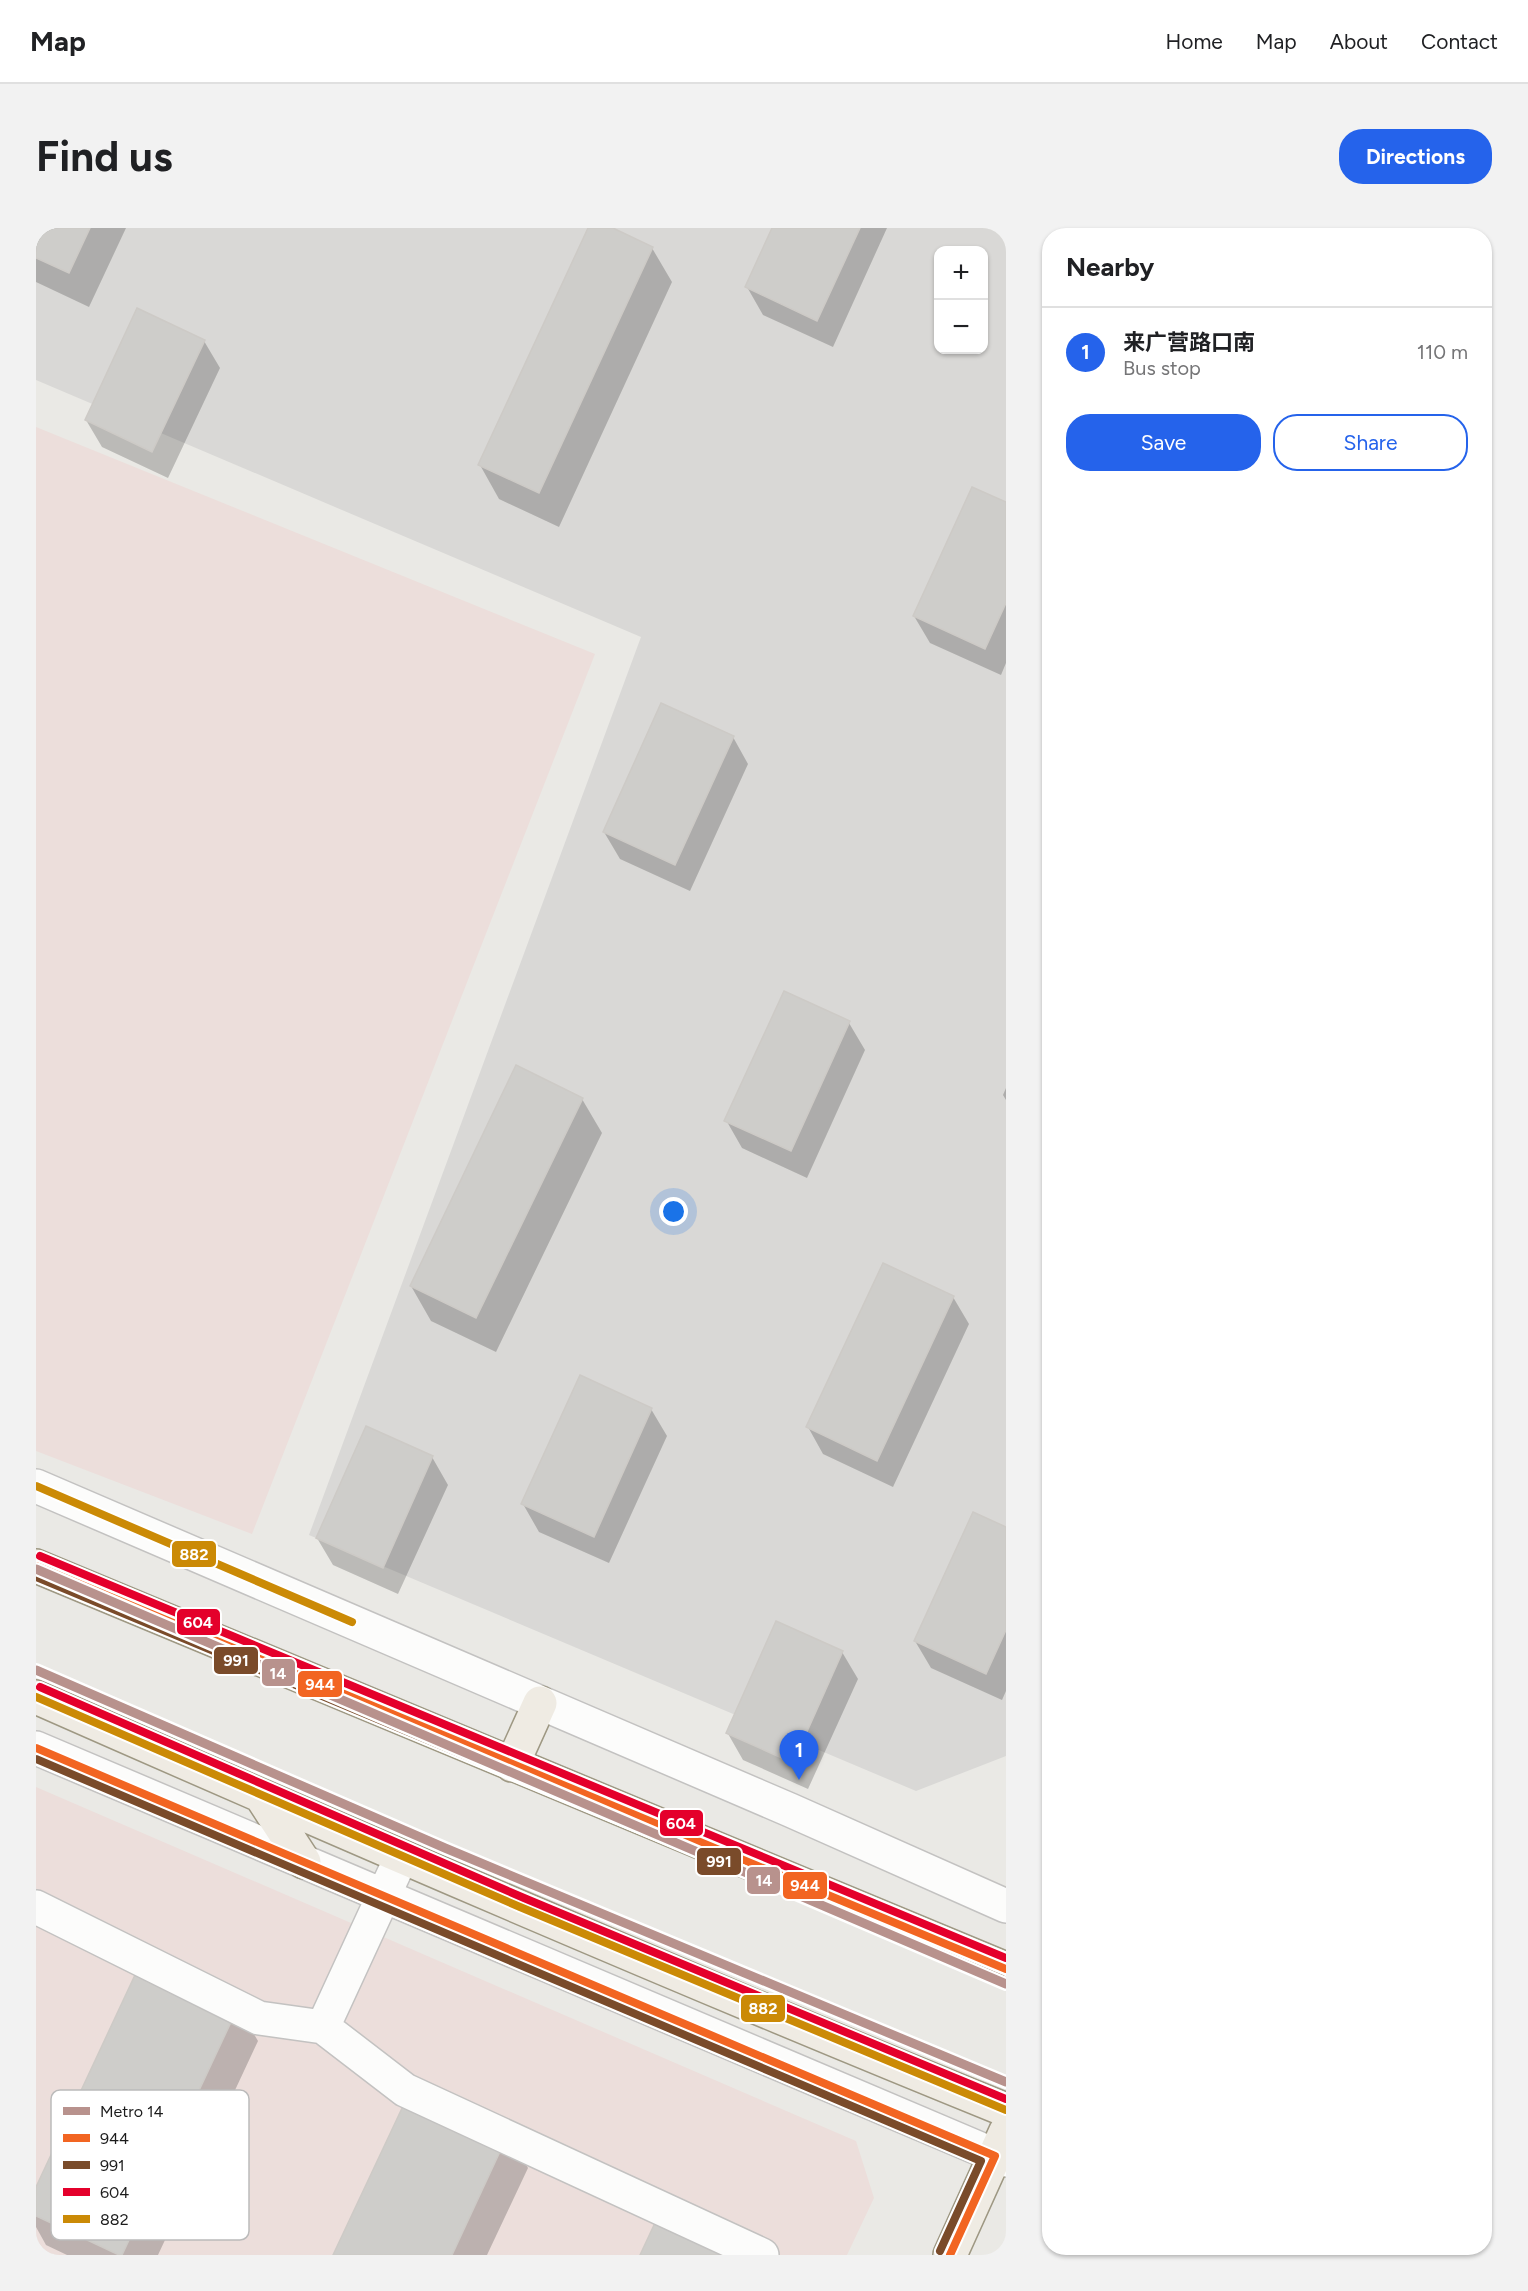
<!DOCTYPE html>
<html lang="en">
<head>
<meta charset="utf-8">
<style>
	body { margin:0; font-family:Figtree,"Noto Sans SC",sans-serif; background:#f2f2f2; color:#202124 }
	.controls { position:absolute; right:18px; top:18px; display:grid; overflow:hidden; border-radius:12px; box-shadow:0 2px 4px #0004 }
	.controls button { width:54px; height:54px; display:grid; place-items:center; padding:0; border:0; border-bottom:2px solid #e0e0e0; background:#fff; color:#202124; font:30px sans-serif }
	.you { position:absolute; left:638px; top:984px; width:21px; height:21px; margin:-15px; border:4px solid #fff; border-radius:50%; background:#1a73e8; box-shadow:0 0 0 9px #1a73e833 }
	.badge { display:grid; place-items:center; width:39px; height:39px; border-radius:50%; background:#2563eb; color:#fff; font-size:20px; font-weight:700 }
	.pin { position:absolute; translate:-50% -50px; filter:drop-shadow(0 2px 3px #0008) }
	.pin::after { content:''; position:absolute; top:32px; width:21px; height:18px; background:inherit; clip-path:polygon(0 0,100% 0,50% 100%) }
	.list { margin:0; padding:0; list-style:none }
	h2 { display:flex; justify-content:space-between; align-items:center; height:78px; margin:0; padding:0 24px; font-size:26px }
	h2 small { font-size:20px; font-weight:400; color:#757577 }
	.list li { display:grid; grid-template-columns:39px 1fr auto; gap:18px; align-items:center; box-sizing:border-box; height:90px; padding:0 24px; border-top:2px solid #e0e0e0 }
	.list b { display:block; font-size:22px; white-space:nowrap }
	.list p { margin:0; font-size:20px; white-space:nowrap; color:#757577 }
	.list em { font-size:20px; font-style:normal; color:#757577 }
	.actions { display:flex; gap:12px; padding:18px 24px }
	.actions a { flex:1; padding:14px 0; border:2px solid #2563eb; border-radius:24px; text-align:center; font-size:21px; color:#2563eb }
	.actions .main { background:#2563eb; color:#fff }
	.map { position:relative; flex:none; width:970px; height:2027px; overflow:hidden; border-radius:24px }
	header { display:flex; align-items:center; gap:36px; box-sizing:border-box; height:84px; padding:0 30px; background:#fff; border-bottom:2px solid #e0e0e0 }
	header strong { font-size:28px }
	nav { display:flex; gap:33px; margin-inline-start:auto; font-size:21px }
	.intro { display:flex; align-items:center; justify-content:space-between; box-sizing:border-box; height:144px; padding:0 36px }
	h1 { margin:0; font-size:42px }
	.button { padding:15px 27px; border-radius:24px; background:#2563eb; color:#fff; font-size:21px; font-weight:700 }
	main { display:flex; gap:36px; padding:0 36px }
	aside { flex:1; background:#fff; border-radius:24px; box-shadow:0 2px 4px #0004 }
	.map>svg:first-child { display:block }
	.residential { fill:#d9d8d6; fill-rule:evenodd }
	.commercial { fill:#ecdedb }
	.shadow { fill:#0003 }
	.building { fill:#cecdca; stroke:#cdcac6; stroke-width:1.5 }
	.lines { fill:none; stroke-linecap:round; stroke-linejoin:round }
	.minor-casing { stroke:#c3c2c1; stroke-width:36 }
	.major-casing { stroke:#9e9883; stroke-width:36 }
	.minor { stroke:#fcfcfb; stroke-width:33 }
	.major { stroke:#efebe3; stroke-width:33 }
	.bus-1-casing { stroke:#fff; stroke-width:12 }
	.bus-2-casing { stroke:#fff; stroke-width:12 }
	.bus-3-casing { stroke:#fff; stroke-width:12 }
	.bus-4-casing { stroke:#fff; stroke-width:12 }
	.bus-1 { stroke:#f26522; stroke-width:8 }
	.bus-2 { stroke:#7a4b2a; stroke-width:8 }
	.bus-3 { stroke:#e4002b; stroke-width:8 }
	.bus-4 { stroke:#cb8a06; stroke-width:8 }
	.metro-1-casing { stroke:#fff; stroke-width:14 }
	.metro-1 { stroke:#b8928d; stroke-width:9 }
	.key { fill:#fff; stroke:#bbb; stroke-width:1.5 }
	.key-label { font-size:16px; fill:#1c1c1c }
	.line-badge { stroke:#fff; stroke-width:2 }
	.badge-label { font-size:16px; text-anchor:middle; font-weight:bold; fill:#fff }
</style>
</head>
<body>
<header>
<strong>Map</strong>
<nav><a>Home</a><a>Map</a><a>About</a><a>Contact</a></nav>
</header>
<div class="intro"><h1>Find us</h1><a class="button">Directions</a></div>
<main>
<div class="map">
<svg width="970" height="2027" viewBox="0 0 970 2027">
	<rect width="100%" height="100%" fill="#eae9e5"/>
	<path class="residential" d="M0,0H970V1528L880,1563L273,1307L605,409L0,152ZM902,22H948V122H902Z"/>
	<path class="commercial" d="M0,199L559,426L216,1306L0,1223Z
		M0,1559L820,1913L838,1970L811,2027H0Z"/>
	<path class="shadow" d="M0,0H90L53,79L0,54Z
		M553,0H574L616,20L636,54L523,299L463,271L444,237Z
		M738,0H851L797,119L727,87L711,59Z
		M168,113L184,140L132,250L66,219L50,192Z
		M970,276V435L965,447L894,415L878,388Z
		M697,509L712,536L654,663L584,631L568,604Z
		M748,765L813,795L829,822L771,950L706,920L690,892Z
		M970,860V872L967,867Z
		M546,871L566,905L460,1124L395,1093L375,1058Z
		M917,1069L933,1096L857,1259L787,1226L772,1199Z
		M615,1181L631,1208L573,1335L503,1304L487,1276Z
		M396,1229L412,1257L362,1366L297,1337L281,1310Z
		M970,1301V1463L966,1472L895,1440L879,1413Z
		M806,1424L822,1451L772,1561L707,1532L691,1504Z
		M202,1779L222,1813L122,2027H31L10,2017L0,1999V1963Z
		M472,1905L492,1940L451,2027H299Z"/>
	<path class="building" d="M0,0H54L33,45L0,30Z
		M552,0H577L617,19L503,265L442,237Z
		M736,0H824L781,93L709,59Z
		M101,80L169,112L116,224L49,192Z
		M936,259L970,274V375L949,421L877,388Z
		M625,475L698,508L639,637L567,604Z
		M748,763L814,793L755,923L688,893Z
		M480,837L547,870L440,1090L374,1058Z
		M847,1035L918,1068L841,1233L770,1199Z
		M544,1147L616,1180L558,1309L485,1276Z
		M330,1198L397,1228L347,1340L280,1310Z
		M937,1284L970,1299V1402L950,1446L878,1413Z
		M740,1393L807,1423L757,1535L690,1505Z
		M106,1732L203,1777L86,2027H83L0,1988V1959Z
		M376,1859L473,1904L416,2027H297Z
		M626,1980L723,2027H604Z"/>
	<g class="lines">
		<defs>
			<path id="minor" d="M0,1258L754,1582L970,1678
				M0,1520L970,1932
				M0,1679L223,1790L287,1799L369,1862L726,2027
				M287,1799L365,1630"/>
			<path id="major" d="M0,1338L970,1741
				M0,1469C322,1611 644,1750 970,1882
				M476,1537L504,1475
				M225,1568L268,1634
				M914,2027L970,1903"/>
		</defs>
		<use href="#minor" class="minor-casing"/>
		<use href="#major" class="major-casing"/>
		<use href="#minor" class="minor"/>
		<use href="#major" class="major"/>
		<defs>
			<path id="bus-1" d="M0,1338L970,1741
				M0,1520L959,1928L914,2027"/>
			<path id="bus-2" d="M0,1349L966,1751
				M0,1531L945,1933L904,2023"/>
			<path id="bus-3" d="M4,1328L970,1730
				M4,1459L488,1670L970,1871"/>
			<path id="bus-4" d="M0,1258L316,1394
				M0,1469L484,1679L970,1882"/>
		</defs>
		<use href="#bus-1" class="bus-1-casing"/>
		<use href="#bus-2" class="bus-2-casing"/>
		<use href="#bus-3" class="bus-3-casing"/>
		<use href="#bus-4" class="bus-4-casing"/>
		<use href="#bus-1" class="bus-1"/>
		<use href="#bus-2" class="bus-2"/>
		<use href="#bus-3" class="bus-3"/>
		<use href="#bus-4" class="bus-4"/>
		<defs>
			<path id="metro-1" d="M0,1341L970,1756
				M0,1442L409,1620L970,1854"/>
		</defs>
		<use href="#metro-1" class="metro-1-casing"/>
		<use href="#metro-1" class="metro-1"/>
	</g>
	<rect x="15" y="1862" width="198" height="150" rx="9" class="key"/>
	<rect x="27" y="1879" width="27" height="8" fill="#b8928d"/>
	<rect x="27" y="1906" width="27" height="8" fill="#f26522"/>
	<rect x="27" y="1933" width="27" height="8" fill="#7a4b2a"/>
	<rect x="27" y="1960" width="27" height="8" fill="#e4002b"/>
	<rect x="27" y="1987" width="27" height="8" fill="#cb8a06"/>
	<g class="key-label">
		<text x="64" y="1889">Metro 14</text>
		<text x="64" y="1916">944</text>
		<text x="64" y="1943">991</text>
		<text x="64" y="1970">604</text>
		<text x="64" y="1997">882</text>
	</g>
	<g class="line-badge">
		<rect x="135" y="1312" width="46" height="28" rx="6" fill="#cb8a06"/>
		<rect x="140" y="1380" width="45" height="28" rx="6" fill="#e4002b"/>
		<rect x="177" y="1418" width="46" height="29" rx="6" fill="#7a4b2a"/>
		<rect x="225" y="1430" width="35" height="29" rx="6" fill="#b8928d"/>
		<rect x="261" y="1442" width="46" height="28" rx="6" fill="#f26522"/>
		<rect x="623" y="1581" width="45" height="28" rx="6" fill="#e4002b"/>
		<rect x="660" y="1619" width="46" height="29" rx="6" fill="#7a4b2a"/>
		<rect x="710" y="1638" width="35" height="29" rx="6" fill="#b8928d"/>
		<rect x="746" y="1643" width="46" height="29" rx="6" fill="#f26522"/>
		<rect x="704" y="1766" width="46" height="29" rx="6" fill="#cb8a06"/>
	</g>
	<g class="badge-label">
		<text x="158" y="1332">882</text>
		<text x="162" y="1400">604</text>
		<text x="200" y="1438">991</text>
		<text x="242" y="1451">14</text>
		<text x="284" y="1462">944</text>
		<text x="645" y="1601">604</text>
		<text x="683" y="1639">991</text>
		<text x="728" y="1658">14</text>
		<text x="769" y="1663">944</text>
		<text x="727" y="1786">882</text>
	</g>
</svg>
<div class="controls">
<button>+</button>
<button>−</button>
</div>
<div class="you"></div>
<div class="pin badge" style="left:763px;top:1552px">1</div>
</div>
<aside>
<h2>Nearby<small></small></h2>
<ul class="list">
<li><span class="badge">1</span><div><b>来广营路口南</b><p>Bus stop</p></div><em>110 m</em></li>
</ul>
<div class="actions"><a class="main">Save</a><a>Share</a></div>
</aside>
</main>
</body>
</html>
